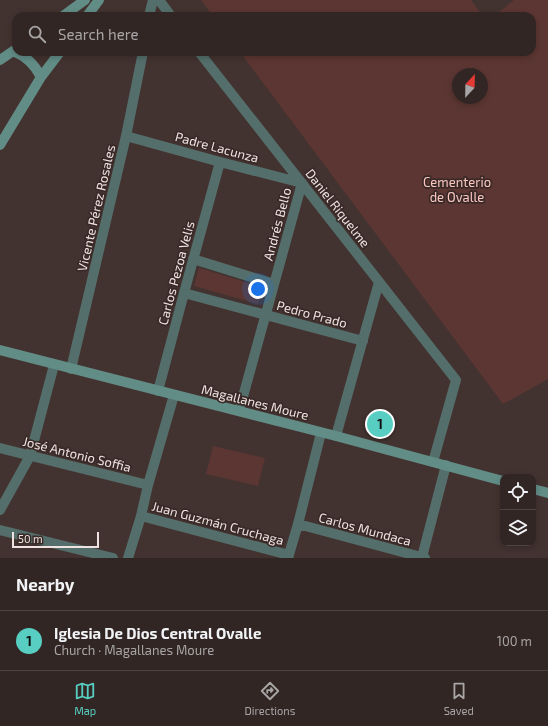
<!DOCTYPE html>
<html lang="en">
<head>
<meta charset="utf-8">
<style>
	body { margin:0; font-family:"Exo 2",sans-serif; background:#3d3231; color:#f1f3f6 }
	.controls { position:absolute; right:12px; bottom:12px; display:grid; overflow:hidden; border-radius:8px; box-shadow:0 2px 6px #0003 }
	.controls button { width:36px; height:36px; display:grid; place-items:center; padding:0; border:0; border-bottom:1px solid #4d4341; background:#322624; color:#f1f3f6; font:20px sans-serif }
	.compass { position:absolute; left:452px; top:68px; width:36px; height:36px; border-radius:50%; background:#322624; box-shadow:0 2px 6px #0003; rotate:22deg }
	.scale { position:absolute; left:12px; bottom:10px; width:87px; box-sizing:border-box; padding-left:4px; border:2px solid #eee3e1; border-top:0; font-size:11px; line-height:14px; white-space:nowrap; color:#eee3e1; -webkit-text-stroke:3px #392927; paint-order:stroke }
	.you { position:absolute; left:258px; top:289px; width:14px; height:14px; margin:-10px; border:3px solid #fff; border-radius:50%; background:#1a73e8; box-shadow:0 0 0 6px #1a73e833 }
	.badge { display:grid; place-items:center; width:26px; height:26px; border-radius:50%; background:#57cec1; color:#111; font-size:13px; font-weight:700 }
	.pin { position:absolute; translate:-50% -50%; border:2px solid #fff; box-shadow:0 1px 4px #0006 }
	.list { margin:0; padding:0; list-style:none }
	h2 { display:flex; justify-content:space-between; align-items:center; height:52px; margin:0; padding:0 16px; font-size:17px }
	h2 small { font-size:13px; font-weight:400; color:#a8a5a6 }
	.list li { display:grid; grid-template-columns:26px 1fr auto; gap:12px; align-items:center; box-sizing:border-box; height:60px; padding:0 16px; border-top:1px solid #4d4341 }
	.list b { display:block; font-size:15px; white-space:nowrap }
	.list p { margin:0; font-size:13px; white-space:nowrap; color:#a8a5a6 }
	.list em { font-size:13px; font-style:normal; color:#a8a5a6 }
	.icon { flex:none; width:22px; height:22px; fill:none; stroke:currentColor; stroke-width:2; stroke-linecap:round; stroke-linejoin:round }
	.map { position:relative; flex:none; width:548px; height:558px; overflow:hidden }
	.search { position:absolute; background:#322624; box-shadow:0 2px 6px #0003; left:12px; right:12px; top:12px; height:44px; display:flex; align-items:center; gap:10px; box-sizing:border-box; padding:0 14px; border-radius:12px; color:#a8a5a6; font-size:15px }
	.sheet { height:112px; background:#322624 }
	nav { display:flex; justify-content:space-around; align-items:center; box-sizing:border-box; height:56px; border-top:1px solid #4d4341; background:#322624; font-size:11px; color:#a8a5a6 }
	nav a { display:grid; justify-items:center; gap:2px }
	nav .on { color:#57cec1 }
	.map>svg:first-child { display:block }
	.green { fill:#5c3632; fill-rule:evenodd }
	.lines { fill:none; stroke-linecap:round; stroke-linejoin:round }
	.street { stroke:#546f6b; stroke-width:10 }
	.secondary { stroke:#628d87; stroke-width:10 }
	.labels { text-anchor:middle; stroke-width:3.5; stroke-linejoin:round; paint-order:stroke }
	.street-label { font-size:13px; fill:#eee3e1; stroke:#392927 }
	.park-label { font-size:13px; fill:#fbc7c0; stroke:#392927 }
</style>
</head>
<body>
<div class="map">
<svg width="548" height="558" viewBox="0 0 548 558">
	<rect width="100%" height="100%" fill="#433330"/>
	<path class="green" d="M201,0H471L483,16H213Z
		M514,0H548V379L503,404L240,52H532V16H494ZM458,74H482V98H458Z
		M199,268L262,287L258,304L194,286Z
		M213,446L265,458L258,486L206,474Z"/>
	<g class="lines">
		<path class="street" d="M159,0L171,16
			M149,16L153,0
			M199,52L456,380L433,462
			M126,136L220,162L302,183L239,411
			M193,259L274,284
			M184,293L363,341
			M71,369L126,136L143,52
			M158,391L184,293L220,162
			M336,436L379,282
			M0,448L148,485
			M0,510L30,456L54,365
			M141,516L289,555
			M298,524L425,558
			M0,530L113,558
			M422,557L446,465
			M128,558L141,516L148,485L174,395
			M288,558L298,524L321,433"/>
		<path class="secondary" d="M63,16L85,0
			M87,16L99,0
			M13,51C26,56 35,65 41,77
			M0,60L16,49
			M0,145L41,77L60,52
			M0,350L336,436L503,481
			M533,489L548,493"/>
	</g>
	<g class="labels">
		<g class="street-label">
			<text transform="translate(217 147) rotate(15)" y="5">Padre Lacunza</text>
			<text transform="translate(96 208) rotate(-77)" y="5">Vicente Pérez Rosales</text>
			<text transform="translate(338 208) rotate(52)" y="5">Daniel Riquelme</text>
			<text transform="translate(277 224) rotate(-75)" y="5">Andrés Bello</text>
			<text transform="translate(176 273) rotate(-75)" y="5">Carlos Pezoa Velis</text>
			<text transform="translate(312 314) rotate(15)" y="5">Pedro Prado</text>
			<text transform="translate(255 402) rotate(14)" y="5">Magallanes Moure</text>
			<text transform="translate(77 454) rotate(14)" y="5">José Antonio Soffia</text>
			<text transform="translate(218 523) rotate(15)" y="5">Juan Guzmán Cruchaga</text>
			<text transform="translate(365 529) rotate(15)" y="5">Carlos Mundaca</text>
		</g>
		<g class="park-label">
			<text x="457" y="187">Cementerio<tspan x="457" dy="15">de Ovalle</tspan></text>
		</g>
	</g>
</svg>
<div class="controls">
<button><svg class="icon" aria-label="locate" viewBox="0 0 24 24"><circle cx="12" cy="12" r="6"/><path d="M12 2v4M12 18v4M2 12h4M18 12h4"/></svg></button>
<button><svg class="icon" aria-label="layers" viewBox="0 0 24 24"><path d="M12 4l9 5-9 5-9-5zM3 14l9 5 9-5"/></svg></button>
</div>
<svg class="compass" viewBox="-18 -18 36 36"><path d="M0-13l5 13h-10z" fill="#e53935"/><path d="M0 13l5-13h-10z" fill="#a8a5a6"/></svg>
<div class="scale">50 m</div>
<div class="you"></div>
<div class="pin badge" style="left:380px;top:424px">1</div>
<div class="search"><svg class="icon" aria-label="search" viewBox="0 0 24 24"><circle cx="10" cy="10" r="6"/><path d="M15 15l6 6"/></svg>Search here</div>
</div>
<section class="sheet">
<h2>Nearby<small></small></h2>
<ul class="list">
<li><span class="badge">1</span><div><b>Iglesia De Dios Central Ovalle</b><p>Church · Magallanes Moure</p></div><em>100 m</em></li>
</ul>
</section>
<nav>
<a class="on"><svg class="icon" aria-label="map" viewBox="0 0 24 24"><path d="M3 6l6-2 6 2 6-2v14l-6 2-6-2-6 2zM9 4v14M15 6v14"/></svg>Map</a>
<a><svg class="icon" aria-label="directions" viewBox="0 0 24 24"><path d="M12 3l9 9-9 9-9-9zM9 14v-3h6M13 9l2 2-2 2"/></svg>Directions</a>
<a><svg class="icon" aria-label="saved" viewBox="0 0 24 24"><path d="M7 4h10v16l-5-4-5 4z"/></svg>Saved</a>
</nav>
</body>
</html>
